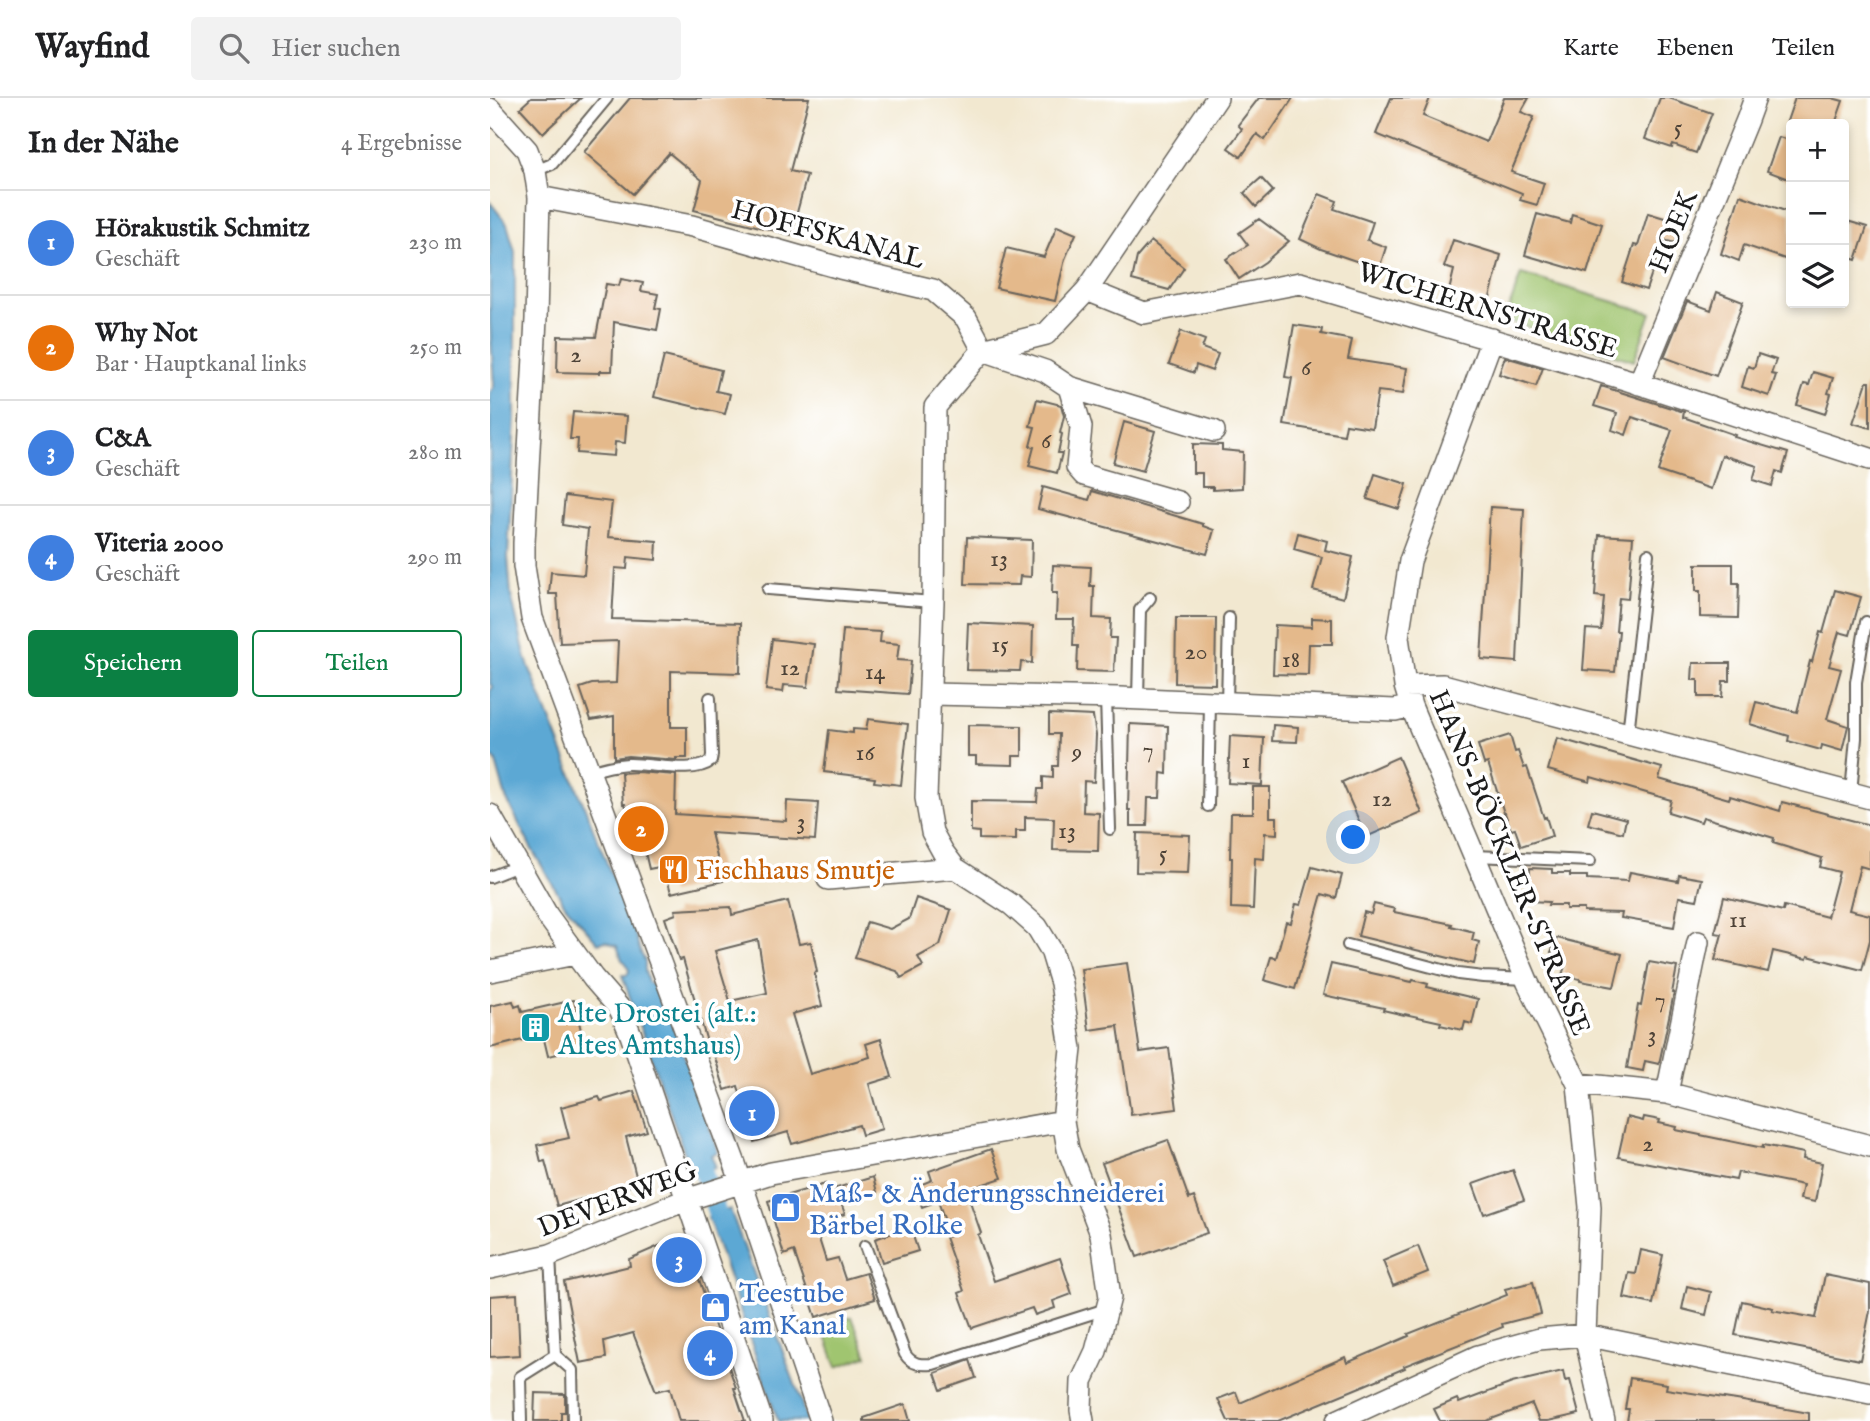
<!DOCTYPE html>
<html lang="de">
<head>
<meta charset="utf-8">
<style>
	body { margin:0; font-family:"IM FELL English",serif; background:#f2f2f2; color:#202124 }
	.controls { position:absolute; right:21px; top:21px; display:grid; overflow:hidden; border-radius:7px; box-shadow:0 4px 10px #0003 }
	.controls button { width:63px; height:63px; display:grid; place-items:center; padding:0; border:0; border-bottom:2px solid #e0e0e0; background:#fff; color:#202124; font:35px sans-serif }
	.you { position:absolute; left:864px; top:740px; width:24px; height:24px; margin:-18px; border:5px solid #fff; border-radius:50%; background:#1a73e8; box-shadow:0 0 0 10px #1a73e833 }
	.badge { display:grid; place-items:center; width:46px; height:46px; border-radius:50%; background:#0b8043; color:#fff; font-size:23px; font-weight:700 }
	.pin { position:absolute; translate:-50% -50%; border:4px solid #fff; box-shadow:0 2px 7px #0006 }
	.list { margin:0; padding:0; list-style:none }
	h2 { display:flex; justify-content:space-between; align-items:center; height:91px; margin:0; padding:0 28px; font-size:30px }
	h2 small { font-size:23px; font-weight:400; color:#757577 }
	.list li { display:grid; grid-template-columns:46px 1fr auto; gap:21px; align-items:center; box-sizing:border-box; height:105px; padding:0 28px; border-top:2px solid #e0e0e0 }
	.list b { display:block; font-size:26px; white-space:nowrap }
	.list p { margin:0; font-size:23px; white-space:nowrap; color:#757577 }
	.list em { font-size:23px; font-style:normal; color:#757577 }
	.actions { display:flex; gap:14px; padding:21px 28px }
	.actions a { flex:1; padding:16px 0; border:2px solid #0b8043; border-radius:7px; text-align:center; font-size:24px; color:#0b8043 }
	.actions .main { background:#0b8043; color:#fff }
	.icon { flex:none; width:38px; height:38px; fill:none; stroke:currentColor; stroke-width:2; stroke-linecap:round; stroke-linejoin:round }
	.map { position:relative; flex:none; width:1380px; height:1323px; overflow:hidden }
	header { display:flex; align-items:center; gap:42px; box-sizing:border-box; height:98px; padding:0 35px; background:#fff; border-bottom:2px solid #e0e0e0 }
	header strong { font-size:33px }
	nav { display:flex; gap:38px; margin-inline-start:auto; font-size:24px }
	.search { width:490px; height:63px; background:#f2f2f2; display:flex; align-items:center; gap:18px; box-sizing:border-box; padding:0 24px; border-radius:7px; color:#757577; font-size:26px }
	main { display:flex }
	aside { flex:1; background:#fff }
	.map>svg:first-child { display:block }
	.green { fill:#a0c56f; stroke:#5e7046; stroke-width:2 }
	.water { fill:#5ba8d4; stroke:#3c6278; stroke-width:2 }
	.lines { fill:none; stroke-linecap:round; stroke-linejoin:round }
	.canal { stroke:#5ba8d4; stroke-width:19 }
	.building { fill:#e4b98b; fill-rule:evenodd }
	.lane-casing { stroke:#67635b; stroke-width:14 }
	.street-casing { stroke:#67635b; stroke-width:24 }
	.lane { stroke:#fff; stroke-width:10 }
	.street { stroke:#fff; stroke-width:21 }
	.labels { text-anchor:middle; stroke-width:7; stroke-linejoin:round; paint-order:stroke }
	.number-label { font-size:24px; fill:#4e4338 }
	.street-label { font-size:28px; fill:#1c1c1c; stroke:#fff }
	.food-label { font-size:28px; fill:#c56008; stroke:#fff; text-anchor:start }
	.culture-label { font-size:28px; fill:#0d838f; stroke:#fff; text-anchor:start }
	.shop-label { font-size:28px; fill:#366cbe; stroke:#fff; text-anchor:start }
</style>
</head>
<body>
<header>
<strong>Wayfind</strong>
<div class="search"><svg class="icon" aria-label="search" viewBox="0 0 24 24"><circle cx="10" cy="10" r="6"/><path d="M15 15l6 6"/></svg>Hier suchen</div>
<nav><a>Karte</a><a>Ebenen</a><a>Teilen</a></nav>
</header>
<main>
<aside>
<h2>In der Nähe<small>4 Ergebnisse</small></h2>
<ul class="list">
<li><span class="badge" style="background:#3f7fe0">1</span><div><b>Hörakustik Schmitz</b><p>Geschäft</p></div><em>230 m</em></li>
<li><span class="badge" style="background:#e8710a">2</span><div><b>Why Not</b><p>Bar · Hauptkanal links</p></div><em>250 m</em></li>
<li><span class="badge" style="background:#3f7fe0">3</span><div><b>C&amp;A</b><p>Geschäft</p></div><em>280 m</em></li>
<li><span class="badge" style="background:#3f7fe0">4</span><div><b>Viteria 2000</b><p>Geschäft</p></div><em>290 m</em></li>
</ul>
<div class="actions"><a class="main">Speichern</a><a>Teilen</a></div>
</aside>
<div class="map">
<svg width="1380" height="1323" viewBox="0 0 1380 1323">
	<rect width="100%" height="100%" fill="#fff"/>
	<filter id="ink" filterUnits="userSpaceOnUse"><feTurbulence type="fractalNoise" baseFrequency=".0143" numOctaves="2"/><feDisplacementMap in="SourceGraphic" scale="14" xChannelSelector="R" yChannelSelector="G"/><feConvolveMatrix kernelMatrix="1 2 1 2 8 2 1 2 1" color-interpolation-filters="sRGB"/></filter>
	<filter id="wash" filterUnits="userSpaceOnUse"><feTurbulence type="fractalNoise" baseFrequency=".00686" numOctaves="4" result="noise"/><feDisplacementMap in="SourceGraphic" scale="28" xChannelSelector="R" yChannelSelector="G"/><feGaussianBlur stdDeviation="1.57" result="paint"/><feColorMatrix in="noise" values="0 0 0 0 0 0 0 0 0 0 0 0 0 0 0 0 0 1.4 0 .05"/><feComposite in="paint" operator="in"/></filter>
	<g filter="url(#wash)">
		<rect width="100%" height="100%" fill="#f2e8d0"/>
		<path class="green" d="M1031,176L1161,215L1144,263L1015,222Z
			M362,1219L377,1258L347,1269L333,1230Z"/>
		<path class="water" d="M0,104L17,126L25,154V317L18,459L21,497L36,561L145,836L151,855L155,863V873L158,884L167,890L170,889L228,1054L221,1057L226,1069L204,1076L201,1065H198L132,877H137L139,873L136,865L132,862L127,848L116,843L108,845L75,807L40,748L16,700L5,661L0,659V593L3,589L0,586V295L4,288L0,223Z
			M240,1111L309,1297L317,1323H288L218,1119Z"/>
		<g class="lines">
			<path class="canal" d="M205,1049L235,1139"/>
		</g>
		<g id="blocks">
			<path class="building" d="M41,0H91L53,35L30,10Z
				M140,0H319L300,73L317,77L301,137L204,112L212,82L179,55L143,96L94,54Z
				M769,0H803L775,42L767,36L751,59L738,50L752,31L748,27Z
				M901,0H940L933,18L996,44L1014,0H1039L1031,14L1044,19L1021,74L1054,85L1047,107L1030,102L1032,95L886,36Z
				M1170,0H1179L1222,15L1206,55L1183,47L1182,50L1155,41Z
				M1305,0H1342L1353,3L1345,26H1296Z
				M1289,39L1301,43V82L1277,73Z
				M771,80L783,93L766,109L754,95Z
				M829,96L847,103L844,111L883,124L877,142L896,149L889,171L831,151L810,141Z
				M1250,97L1301,115V163L1254,147L1249,163L1231,156Z
				M1158,115L1191,125L1185,145L1173,142L1156,192L1132,184L1144,147L1148,148Z
				M1047,116L1080,125L1082,116L1112,126L1097,175L1035,157Z
				M769,121L799,143L775,164L749,181L736,161L758,147L749,135Z
				M1354,122L1377,129L1366,162L1354,158Z
				M567,128L586,136L575,161L565,203L506,190L516,150L554,159Z
				M963,142L1011,157L999,203L959,193L964,172L954,169Z
				M661,143L694,170L679,192L642,182L647,159Z
				M131,181L153,185L151,193L168,196L165,210L171,211L167,232L124,224L122,273H110V275L67,274L68,238L106,239L116,186L129,188Z
				M1227,194L1253,204L1226,278L1174,259L1197,203L1221,212Z
				M804,227L832,231L831,236L862,242L858,261L917,270L913,296L888,293L882,330L856,326L854,337L794,327L802,280L795,279Z
				M691,233L715,242L712,250L728,256L722,273L706,267L704,275L679,266Z
				M1268,256L1286,262L1281,276L1286,277L1279,298L1252,289L1258,268L1264,270Z
				M174,258L231,272L226,293L240,296L235,316L164,299Z
				M1015,259L1053,270L1046,288L1009,276Z
				M1323,274L1343,280L1338,295L1341,296L1335,316L1307,307L1314,286L1319,287Z
				M1377,284H1380V330L1363,325Z
				M1111,288L1194,314L1193,319L1245,337L1244,339L1298,355L1292,375L1286,373L1282,388L1263,382L1267,368L1232,357L1221,391L1170,374L1168,373L1182,332L1142,319L1136,337L1122,332L1127,315L1104,308Z
				M547,301L571,307L574,318L570,335L572,336L568,355H572L567,375L539,368L544,349L540,348L545,329L540,328Z
				M83,314L137,318L135,345L125,344L124,358L87,355L88,341H80Z
				M634,324L665,333L653,373L623,365Z
				M703,346L732,347V352L753,354L752,390L723,392V389H712V375H703Z
				M885,376L917,386L909,411L877,401Z
				M553,389L599,402L602,393L713,426V428L724,432L717,456L548,411Z
				M75,398L122,404L118,439L167,443L166,462L138,459L137,471L125,470L122,521L251,525L250,575L181,573V629H197V660H186V662L138,658L124,660V618L101,622L90,590L102,586L126,585L128,543L70,545L67,496H59L61,474L94,477L98,431L72,427Z
				M1000,409L1034,411L1027,564L991,561Z
				M808,435L837,443L835,452L863,459L853,500L823,492L832,459L804,451Z
				M1109,437L1143,439L1138,501L1129,500L1126,533H1129L1125,574L1093,572L1096,531L1111,532L1114,499L1105,498Z
				M477,439L542,442L541,479L530,478L529,487L475,486Z
				M1206,466H1243V485H1249L1248,520L1210,519V493H1206Z
				M563,467L601,469L600,488H604L603,520L621,521L620,540H626L624,574L587,573L588,548H583L584,521H566L567,495H562Z
				M1345,492L1371,499L1360,537L1349,534L1339,568L1351,571L1337,621L1358,628L1352,653L1332,647L1331,652L1298,643L1299,638L1260,626L1266,604L1307,614L1320,563L1322,564L1330,534L1333,535Z
				M686,520H726L725,586L685,585Z
				M822,520L842,521V546H819L818,577L783,576L785,527L822,529Z
				M478,525L543,528L542,565L531,564L530,573L476,572Z
				M353,532L391,534L390,544L409,546L407,562L421,563L418,596L348,591Z
				M282,541L324,546L318,589L294,587L293,594L276,592Z
				M1203,565H1240V583H1233L1232,599H1208V582H1202Z
				M559,616L603,618L606,637L604,684L594,683L593,714L609,715L608,753L563,752L564,720L535,719V733H526V742L489,741V734L481,733V703L547,704L548,691H553V679L563,680V668H568L569,636H559Z
				M378,621L418,626L411,687L384,684L385,680L334,674L339,632L363,635V631L376,632Z
				M640,626L678,628L677,676L671,675L670,700H658L657,728H640V712H638Z
				M478,627L532,628V658H523V667L486,666V658H478Z
				M783,627L808,629L807,644L782,643Z
				M1020,637L1025,654L1028,653L1034,670L1037,669L1054,720L1056,719L1062,738L1031,748L1025,731L1021,732L1015,715H1014L998,665L994,666L988,647Z
				M740,638L774,640L772,687L738,685Z
				M1067,640L1172,670L1169,681L1239,701L1240,698L1290,713L1292,704L1380,727V771L1370,768L1359,812L1380,817V842L1372,872L1318,858L1317,861L1283,853L1278,874L1225,862L1232,836L1225,835L1234,799L1293,813L1294,808L1337,819L1349,774L1330,769L1332,760L1283,745L1284,740L1213,719L1211,724L1178,714L1181,702L1101,679L1100,684L1058,672Z
				M908,659L932,715L876,739L852,684Z
				M147,674L186,677L185,716L296,723L297,703L328,705L325,742L221,735L233,783L181,795L174,768L159,771L154,750H152L135,706H133L131,675Z
				M763,689H780V719H787V736L775,735L774,761L765,760L763,811L741,810L742,760H740L741,715H763Z
				M1102,712L1136,721L1133,735L1098,726Z
				M647,735L700,737L698,775L646,774Z
				M822,769L852,777L846,800L832,796L805,891L774,882L781,859L786,860L796,824L801,825L806,806L811,807Z
				M1040,770L1062,771V775H1080V778H1097V781L1138,783L1140,774L1188,783L1189,777L1212,781L1207,802L1189,799L1184,829L1131,820L1132,815L1094,814V811H1076V807H1058L1059,804L1039,803Z
				M426,800L461,812L450,847L428,859L433,868L411,880L407,873L365,860L377,824L400,831L419,821Z
				M298,803L309,846L321,844L327,874L324,875L332,908L302,916L320,976L380,959L376,946L391,941L402,979L379,986L392,1031L372,1037L369,1027L302,1046L298,1034L264,1044L248,988L235,992L222,950L219,951L193,861L189,862L175,820L186,816L185,812L241,809L242,817ZM268,842L277,895L240,903L225,853Z
				M884,806L905,811L904,814L962,826L961,828L984,834L982,842L989,844L984,866L868,838L874,814L881,816Z
				M1067,840L1132,856L1124,889L1090,883V881L1072,877L1075,868L1066,866L1068,856L1061,854Z
				M1159,864L1187,869L1182,895H1184L1169,966L1155,963L1153,973L1137,970L1148,907L1151,908Z
				M637,865L650,954L679,950L687,1011L641,1017L628,928L599,932L591,871Z
				M841,866L922,884L923,882L938,886L937,889L988,901L982,926L975,924L973,932L950,927L951,924L915,916L914,917L893,912L894,910L833,897Z
				M84,902L95,950L58,958L53,937L0,950V908L23,903L25,909L30,907L32,914Z
				M144,993L157,1033L136,1039L148,1086L67,1108L55,1063L51,1064L47,1047L79,1040L71,1009L109,999L111,1003Z
				M1137,1019L1153,1023L1154,1019L1170,1022L1169,1025L1187,1029L1186,1032L1273,1050V1047L1314,1055L1313,1061L1332,1065L1325,1104L1310,1101L1313,1087L1248,1074L1246,1082L1128,1059Z
				M678,1042L699,1101L704,1099L717,1135L647,1159L612,1065Z
				M501,1051L512,1080L476,1092L491,1135L488,1137L504,1183L570,1160L582,1196L563,1203L565,1210L545,1217L542,1210L482,1230L469,1195L474,1193L455,1139L460,1138L448,1103L432,1109L425,1089L442,1082L439,1073Z
				M1023,1072L1034,1102L994,1116L983,1086Z
				M383,1079L387,1094L351,1105L355,1116L324,1125L336,1163L348,1160L355,1181L376,1175L385,1201L326,1219L304,1153L294,1157L278,1103L335,1086L337,1093Z
				M420,1129L428,1153L392,1164L385,1141Z
				M185,1141L199,1152L246,1290H244L255,1323H189L180,1290L166,1293L143,1235L114,1243L116,1260L90,1265L74,1184L140,1168L139,1161Z
				M928,1148L938,1174L903,1188L893,1163Z
				M1151,1152L1173,1157L1163,1206L1134,1200L1139,1175L1146,1176Z
				M1335,1177L1380,1186V1213L1370,1262L1245,1237L1252,1203L1283,1210L1282,1212L1326,1220Z
				M1043,1184L1051,1216L1012,1226L1013,1229L914,1268L915,1270L875,1287L788,1323H738L728,1301L746,1294L750,1305L855,1259L857,1265L919,1238L918,1236L1017,1197L1015,1191Z
				M1197,1188L1221,1194L1216,1217L1192,1211Z
				M27,1196L30,1257L0,1259V1198Z
				M480,1262L486,1280L451,1292L445,1275Z
				M1073,1273L1075,1283L1080,1282L1089,1316L1058,1323H1049L1042,1306L996,1323H950L944,1311L967,1301L969,1305L1022,1285Z
				M1140,1280L1177,1286L1176,1291L1253,1303L1319,1315V1323H1137L1139,1311H1135Z
				M45,1295L75,1296V1314H71V1323H44Z
				M415,1306L420,1323H374V1320Z"/>
		</g>
	</g>
	<g filter="url(#ink)">
		<use href="#blocks" fill-opacity="0" stroke="#67635b" stroke-width="2"/>
		<g class="lines">
			<defs>
				<path id="lane" d="M45,73L62,66L117,0
					M278,491L443,504
					M616,600L620,731
					M648,601L650,512L660,500
					M737,605L739,520
					M1138,636L1158,456
					M100,674C112,670 125,667 138,666C161,665 203,677 221,663L222,657L220,600
					M1361,695L1366,640V584L1376,524
					M718,708L720,604
					M985,758L1100,763
					M0,779L28,768
					M858,847L968,876L993,879L1037,881
					M375,1148L415,1256C422,1267 431,1267 443,1266L616,1211
					M65,1257L82,1272L83,1323
					M31,1323L30,1279L65,1257L60,1157"/>
				<path id="street" d="M0,11L37,52L45,73L49,99L46,221L34,445V468L42,520L245,1066L331,1323
					M49,99L202,128L350,170L443,192L476,220L493,252L555,273L579,289L591,329L587,369L594,377L688,404
					M597,192L654,215L810,185L1138,282L1380,361
					M1002,241L920,463L908,539L915,588L921,608L1038,885L1088,986L1100,1109L1095,1237L1114,1323
					M493,252L445,309L443,504L436,700L442,734L453,754L465,770L522,807L547,829L561,852L571,885L581,951L573,1023L578,1051L611,1136L620,1199L606,1253L592,1283L591,1312L593,1323
					M493,252L556,236L597,192L727,0
					M1149,286L1257,22L1265,0
					M579,289L724,333
					M915,588L953,587L1380,700
					M440,596L630,600L905,612L921,608
					M0,717L57,817L103,880L130,911L141,937L272,1323
					M338,781L465,770
					M0,873L85,856
					M1088,986L1177,995L1380,1048
					M1177,995L1208,844
					M0,1170L60,1157L196,1102L281,1075L573,1023
					M847,1323L988,1258L1049,1241L1095,1237L1380,1295"/>
			</defs>
			<use href="#lane" class="lane-casing"/>
			<use href="#street" class="street-casing"/>
			<use href="#lane" class="lane"/>
			<use href="#street" class="street"/>
		</g>
	</g>
	<defs>
		<symbol id="restaurant-square" viewBox="-11 -11 22 22"><rect x="-9" y="-9" width="18" height="18" rx="4" fill="#e8710a" stroke="#fff"/><path d="M-5-6h1v4h1v-4h1v4h1v-4h1v5L-1.5 .5V6h-2V.5L-5-1ZM5-6V6H3V1.5H1.5Q1.5-4 5-6Z" fill="#fff"/></symbol>
		<symbol id="building-square" viewBox="-11 -11 22 22"><rect x="-9" y="-9" width="18" height="18" rx="4" fill="#0f9aa8" stroke="#fff"/><path d="M-4-6H4V6H1V3H-1V6H-4ZM-2.5-4.3h1.7v1.8h-1.7ZM.8-4.3h1.7v1.8H.8ZM-2.5-1h1.7V.8h-1.7ZM.8-1h1.7V.8H.8Z" fill="#fff"/></symbol>
		<symbol id="shop-square" viewBox="-11 -11 22 22"><rect x="-9" y="-9" width="18" height="18" rx="4" fill="#3f7fe0" stroke="#fff"/><path d="M-5-2.5h2.3a2.7 3.5 0 0 1 5.4 0H5L5.5 6h-11ZM-1.5-2.5h3a1.5 2.3 0 0 0-3 0Z" fill="#fff"/></symbol>
	</defs>
	<g fill-rule="evenodd">
		<use href="#restaurant-square" x="166" y="754" width="35" height="35"/>
		<use href="#building-square" x="28" y="912" width="35" height="35"/>
		<use href="#shop-square" x="278" y="1092" width="35" height="35"/>
		<use href="#shop-square" x="208" y="1192" width="35" height="35"/>
	</g>
	<g class="labels">
		<g class="number-label">
			<text x="1188" y="37">5</text>
			<text x="86" y="264">2</text>
			<text x="816" y="277">6</text>
			<text x="556" y="350">6</text>
			<text x="509" y="468">13</text>
			<text x="510" y="554">15</text>
			<text x="706" y="561">20</text>
			<text x="801" y="569">18</text>
			<text x="300" y="577">12</text>
			<text x="385" y="581">14</text>
			<text x="658" y="659">7</text>
			<text x="587" y="661">9</text>
			<text x="375" y="662">16</text>
			<text x="756" y="670">1</text>
			<text x="892" y="708">12</text>
			<text x="311" y="731">3</text>
			<text x="577" y="740">13</text>
			<text x="673" y="763">5</text>
			<text x="1248" y="829">11</text>
			<text x="1170" y="909">7</text>
			<text x="1162" y="944">3</text>
			<text x="1158" y="1053">2</text>
		</g>
		<g class="street-label">
			<text transform="translate(1182 133) rotate(-68)" y="10">HOEK</text>
			<text transform="translate(338 135) rotate(15)" y="10">HOFFSKANAL</text>
			<text transform="translate(998 211) rotate(17)" y="10">WICHERNSTRASSE</text>
			<text transform="translate(1021 764) rotate(67)" y="10">HANS-BÖCKLER-STRASSE</text>
			<text transform="translate(127 1100) rotate(-21)" y="10">DEVERWEG</text>
		</g>
		<g class="food-label">
			<text x="206" y="781">Fischhaus Smutje</text>
		</g>
		<g class="culture-label">
			<text x="68" y="924">Alte Drostei (alt.:<tspan x="68" dy="32">Altes Amtshaus)</tspan></text>
		</g>
		<g class="shop-label">
			<text x="319" y="1104">Maß- &amp; Änderungsschneiderei<tspan x="319" dy="32">Bärbel Rolke</tspan></text>
			<text x="249" y="1204">Teestube<tspan x="249" dy="32">am Kanal</tspan></text>
		</g>
	</g>
</svg>
<div class="controls">
<button>+</button>
<button>−</button>
<button><svg class="icon" aria-label="layers" viewBox="0 0 24 24"><path d="M12 4l9 5-9 5-9-5zM3 14l9 5 9-5"/></svg></button>
</div>
<div class="you"></div>
<div class="pin badge" style="left:262px;top:1015px;background:#3f7fe0">1</div>
<div class="pin badge" style="left:151px;top:731px;background:#e8710a">2</div>
<div class="pin badge" style="left:189px;top:1162px;background:#3f7fe0">3</div>
<div class="pin badge" style="left:220px;top:1255px;background:#3f7fe0">4</div>
</div>
</main>
</body>
</html>
